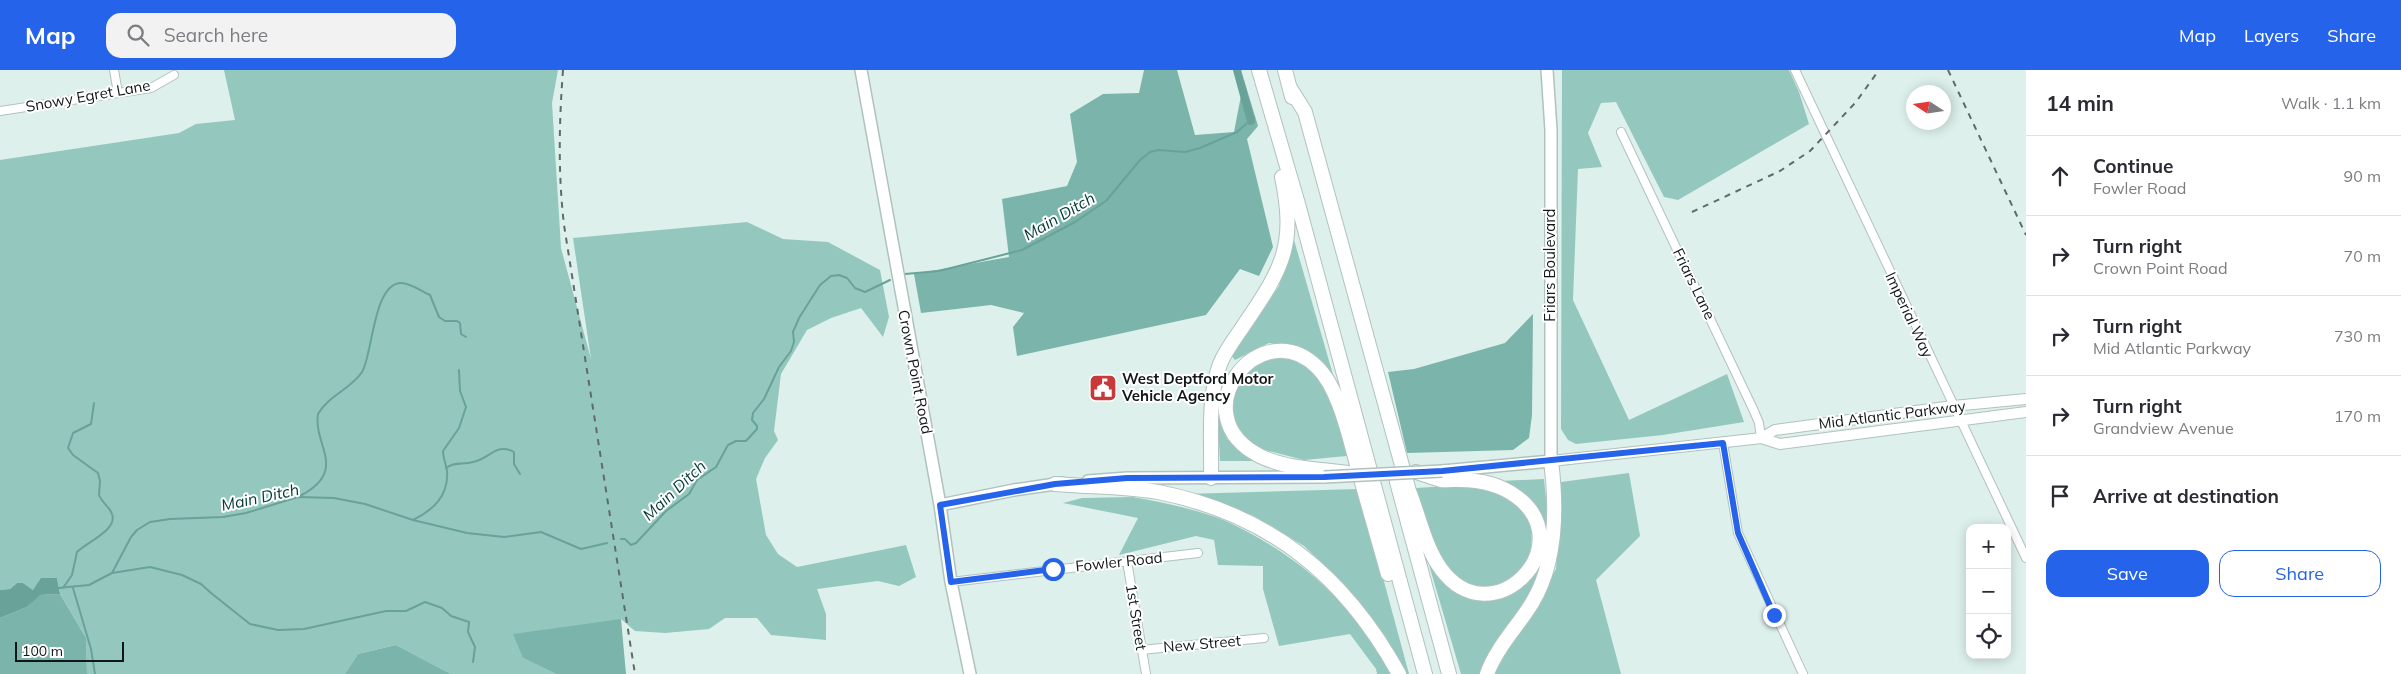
<!DOCTYPE html>
<html lang="en">
<head>
<meta charset="utf-8">
<style>
	body { margin:0; font-family:Mulish,sans-serif; background:#f2f2f3; color:#2b2b33 }
	.controls { position:absolute; right:15px; bottom:15px; display:grid; overflow:hidden; border-radius:10px; box-shadow:0 2px 12px #0003 }
	.controls button { width:45px; height:45px; display:grid; place-items:center; padding:0; border:0; border-bottom:1px solid #e1e1e2; background:#fff; color:#2b2b33; font:25px sans-serif }
	.compass { position:absolute; left:1906px; top:15px; width:45px; height:45px; border-radius:50%; background:#fff; box-shadow:0 2px 12px #0003; rotate:282deg }
	.scale { position:absolute; left:15px; bottom:12px; width:109px; box-sizing:border-box; padding-left:5px; border:2px solid #111716; border-top:0; font-size:14px; line-height:18px; white-space:nowrap; color:#111716; -webkit-text-stroke:4px #fff; paint-order:stroke }
	.stop { position:absolute; width:15px; height:15px; margin:-11px; border:4px solid #2563eb; border-radius:50%; background:#fff }
	.stop.end { background:#2563eb; border-color:#fff; box-shadow:0 1px 5px #0008 }
	.list { margin:0; padding:0; list-style:none }
	h2 { display:flex; justify-content:space-between; align-items:center; height:65px; margin:0; padding:0 20px; font-size:21px }
	h2 small { font-size:16px; font-weight:400; color:#7c7c81 }
	.list li { display:grid; grid-template-columns:32px 1fr auto; gap:15px; align-items:center; box-sizing:border-box; height:80px; padding:0 20px; border-top:1px solid #e1e1e2 }
	.list b { display:block; font-size:19px; white-space:nowrap }
	.list p { margin:0; font-size:16px; white-space:nowrap; color:#7c7c81 }
	.list em { font-size:16px; font-style:normal; color:#7c7c81 }
	.actions { display:flex; gap:10px; padding:15px 20px }
	.actions a { flex:1; padding:11px 0; border:1px solid #2563eb; border-radius:15px; text-align:center; font-size:18px; color:#2563eb }
	.actions .main { background:#2563eb; color:#fff }
	.icon { flex:none; width:28px; height:28px; fill:none; stroke:currentColor; stroke-width:2; stroke-linecap:round; stroke-linejoin:round }
	.map { position:relative; flex:none; width:2026px; height:604px; overflow:hidden }
	header { display:flex; align-items:center; gap:30px; box-sizing:border-box; height:70px; padding:0 25px; background:#2563eb; color:#fff }
	header strong { font-size:24px }
	nav { display:flex; gap:28px; margin-inline-start:auto; font-size:18px }
	.search { width:350px; height:45px; background:#f2f2f3; display:flex; align-items:center; gap:12px; box-sizing:border-box; padding:0 18px; border-radius:15px; color:#7c7c81; font-size:19px }
	main { display:flex }
	aside { flex:1; background:#fff }
	.map>svg:first-child { display:block }
	.green { fill:#94c8be }
	.forest { fill:#7bb4aa }
	.water { fill:#69a298 }
	.lines { fill:none; stroke-linecap:round; stroke-linejoin:round }
	.stream { stroke:#69a298; stroke-width:2 }
	.canal { stroke:#69a298; stroke-width:8 }
	.minor-casing { stroke:#b0c2be; stroke-width:10 }
	.tertiary-casing { stroke:#b0c2be; stroke-width:12 }
	.secondary-casing { stroke:#b0c2be; stroke-width:14 }
	.motorway-casing { stroke:#b0c2be; stroke-width:16 }
	.minor { stroke:#fff; stroke-width:8 }
	.tertiary { stroke:#fff; stroke-width:10 }
	.secondary { stroke:#fff; stroke-width:11 }
	.motorway { stroke:#fff; stroke-width:14 }
	.rail { stroke:#606b69; stroke-width:2; stroke-dasharray:6 6; stroke-linecap:butt }
	.secondary-bridge-casing { stroke:#b0c2be; stroke-width:14; stroke-linecap:butt }
	.secondary-bridge { stroke:#fff; stroke-width:11 }
	.route { stroke:#2563eb; stroke-width:6 }
	.labels { text-anchor:middle; stroke-width:4; stroke-linejoin:round; paint-order:stroke }
	.street-label { font-size:15px; fill:#111716; stroke:#fff }
	.poi-label { font-size:15px; font-weight:bold; fill:#111716; stroke:#fff; text-anchor:start }
	.water-label { font-size:16px; font-style:italic; fill:#033a34; stroke:#fff }
</style>
</head>
<body>
<header>
<strong>Map</strong>
<div class="search"><svg class="icon" aria-label="search" viewBox="0 0 24 24"><circle cx="10" cy="10" r="6"/><path d="M15 15l6 6"/></svg>Search here</div>
<nav><a>Map</a><a>Layers</a><a>Share</a></nav>
</header>
<main>
<div class="map">
<svg width="2026" height="604" viewBox="0 0 2026 604">
	<rect width="100%" height="100%" fill="#ddf0ec"/>
	<path class="green" d="M224,0H558L552,33L561,178L591,289L573,168L747,152L783,169L828,172L880,200L889,247L883,267L861,238L831,248L807,260L781,304L774,361L778,370L765,388L756,409L766,465L778,484L797,497L906,475L916,507L899,516L878,511L817,519L826,544V570L771,565L757,548H725L709,559L665,563L635,561L621,549L523,588L556,604H451L396,575L358,584L345,604H87L86,568L60,524L57,508L36,516L33,520L23,513H17L10,519L0,520V90L179,63L196,54L235,50Z
		M1562,0H1789L1799,22L1809,54L1678,130L1664,127L1616,32L1601,33L1588,63L1602,97L1578,99L1573,230L1629,350L1727,304L1744,352L1663,365L1576,374L1568,370L1561,359Z
		M1292,163L1334,308L1296,278L1269,273L1235,290L1231,285L1279,216Z
		M1269,285C1277,287 1288,287 1296,290C1330,306 1339,353 1347,386L1304,390L1261,379L1239,363L1230,332L1250,295Z
		M1217,334L1227,369L1254,391H1220Z
		M1629,403L1640,466L1596,510L1621,604H1494L1556,499L1561,412Z
		M1544,409C1546,433 1552,462 1547,486C1539,522 1502,572 1482,604H1461L1427,488L1447,513L1509,523L1531,509L1542,487L1545,454L1528,427L1500,411Z
		M1464,415L1496,420L1521,438L1532,457L1531,486L1517,509L1490,517L1463,514L1441,488L1431,471L1416,418Z
		M1359,419L1409,604H1405L1386,567L1343,513L1304,476L1252,445L1184,424Z
		M1133,427C1164,433 1198,439 1228,452C1296,484 1358,536 1392,604H1377L1376,599L1350,564L1279,576L1263,519V496L1218,495L1214,470L1196,466L1119,485L1138,448L1063,433L1082,428Z"/>
	<path class="forest" d="M1144,0H1177L1195,65L1234,62L1244,10L1258,56L1247,69L1273,177L1259,206L1240,199L1206,245L1017,286L1013,257L1024,243L991,235L921,243L914,204L1009,187L1002,129L1067,116L1077,92L1070,44L1103,24L1139,23Z
		M1533,244L1532,345L1529,368L1513,380L1407,383L1388,302L1414,299L1505,273Z
		M60,524L86,568L87,604H0V548L27,537L39,525Z
		M621,549L626,604H556L523,588L513,564Z
		M396,575L451,604H345L358,584Z"/>
	<path class="water" d="M41,508H57L60,524L40,525L27,537L0,548V520L10,519L17,513H23L33,520Z"/>
	<g class="lines">
		<path class="stream" d="M905,204L939,201L1022,180L1075,152L1106,131L1140,90L1150,82L1158,80L1185,82L1200,78L1237,62L1254,47
			M446,398C455,391 463,395 473,392C489,389 497,372 514,382V394L520,404
			M300,426C349,400 313,376 318,344C328,326 351,319 362,302C373,284 373,212 402,213C412,214 421,221 430,225L439,247L445,251H457L460,253L461,264L466,267
			M413,450C433,440 449,426 447,401C446,394 443,388 443,381L459,358L466,337L460,321L459,300
			M621,469H625L631,475L636,473L666,441L689,424L697,410L716,397L728,375L736,371H746L757,359V356L752,350L753,343L764,329L779,297L791,281L794,272L793,262L799,248L820,215L831,206L839,205L847,208L855,218L865,222L890,210
			M112,503L150,497L182,505L201,514L211,523L250,554L278,560L304,559L386,541H406L425,532L442,538L451,546L469,552L468,562L475,577L473,592
			M58,518L89,515L112,503L131,467L137,460L150,452L170,449L223,447L246,443L298,427L334,428L365,434L413,450L467,463L504,467L541,462L581,479L607,473
			M63,518L72,505L77,482C87,472 118,460 112,444C110,437 102,433 99,425L100,411L98,403L73,385L68,378L73,363L91,354L94,333
			M73,518L91,579L95,604"/>
		<path class="canal" d="M1237,0L1251,51"/>
		<defs>
			<path id="minor" d="M114,0L118,23
				M1795,0L2026,488
				M0,41L151,18L174,5
				M1621,62L1754,341L1759,353L1761,368
				M1723,373L1738,463L1803,604
				M1127,491L1146,604
				M951,512L1198,483
				M1141,580L1264,568"/>
			<path id="tertiary" d="M1761,368L1775,360L1953,336L2026,329
				M1551,391L1753,369L1761,368L1780,374L2026,342"/>
			<path id="secondary" d="M861,0L940,435L951,512L970,604
				M1442,401L1551,391V60L1547,0
				M1088,411L1127,408L1324,407
				M940,435L1014,420L1062,413"/>
			<path id="motorway" d="M1259,0L1298,134L1425,604
				M1285,0L1292,27
				M1290,18L1305,42L1409,421C1419,446 1425,477 1441,499C1492,568 1582,476 1517,427C1501,415 1480,410 1460,410C1454,409 1447,411 1441,410C1433,408 1424,404 1416,402
				M1348,403C1320,399 1286,399 1260,386C1179,345 1260,241 1317,297C1340,319 1350,371 1359,402C1369,436 1378,470 1388,504
				M1211,408C1212,371 1207,329 1220,294C1226,279 1237,266 1246,252C1283,198 1296,174 1282,107
				M1397,412L1449,604
				M1055,414C1089,417 1125,416 1158,422C1270,444 1345,506 1399,604
				M1487,604C1496,578 1518,556 1532,533C1557,492 1557,438 1551,391"/>
		</defs>
		<use href="#minor" class="minor-casing"/>
		<use href="#tertiary" class="tertiary-casing"/>
		<use href="#secondary" class="secondary-casing"/>
		<use href="#motorway" class="motorway-casing"/>
		<use href="#minor" class="minor"/>
		<use href="#tertiary" class="tertiary"/>
		<use href="#secondary" class="secondary"/>
		<use href="#motorway" class="motorway"/>
		<path class="rail" d="M563,0C559,53 558,103 564,155L635,604
			M1948,0L2026,165
			M1692,142L1780,101L1810,81L1856,32L1879,0"/>
		<defs>
			<path id="secondary-bridge" d="M1324,407L1442,401"/>
		</defs>
		<use href="#secondary-bridge" class="secondary-bridge-casing"/>
		<use href="#secondary-bridge" class="secondary-bridge"/>
	</g>
	<g class="lines">
		<path class="route" d="M1053,499L951,512L940,435L1055,414L1127,408L1324,407L1442,401L1723,373L1738,463L1774,545"/>
	</g>
	<defs>
		<symbol id="civic-square" viewBox="-11 -11 22 22"><rect x="-9" y="-9" width="18" height="18" rx="4" fill="#c83939" stroke="#fff"/><path d="M-.6-6.5H3V-4.5H.6V-3L4-1V1h2V6H-6V1h2V-1L-.6-3ZM-1.2 2.5V6h2.4V2.5Z" fill="#fff"/></symbol>
	</defs>
	<g fill-rule="evenodd">
		<use href="#civic-square" x="1087" y="302" width="32" height="32"/>
	</g>
	<g class="labels">
		<g class="street-label">
			<text transform="translate(88 26) rotate(-10)" y="5">Snowy Egret Lane</text>
			<text transform="translate(1550 195) rotate(-90)" y="5">Friars Boulevard</text>
			<text transform="translate(1694 214) rotate(64)" y="5">Friars Lane</text>
			<text transform="translate(1909 245) rotate(65)" y="5">Imperial Way</text>
			<text transform="translate(915 302) rotate(79)" y="5">Crown Point Road</text>
			<text transform="translate(1892 345) rotate(-7)" y="5">Mid Atlantic Parkway</text>
			<text transform="translate(1119 492) rotate(-6)" y="5">Fowler Road</text>
			<text transform="translate(1136 547) rotate(81)" y="5">1st Street</text>
			<text transform="translate(1202 574) rotate(-5)" y="5">New Street</text>
		</g>
		<g class="poi-label">
			<text x="1122" y="314">West Deptford Motor<tspan x="1122" dy="17">Vehicle Agency</tspan></text>
		</g>
		<g class="water-label">
			<text transform="translate(1059 146) rotate(-30)" y="6">Main Ditch</text>
			<text transform="translate(674 420) rotate(-43)" y="6">Main Ditch</text>
			<text transform="translate(260 427) rotate(-12)" y="6">Main Ditch</text>
		</g>
	</g>
</svg>
<div class="controls">
<button>+</button>
<button>−</button>
<button><svg class="icon" aria-label="locate" viewBox="0 0 24 24"><circle cx="12" cy="12" r="6"/><path d="M12 2v4M12 18v4M2 12h4M18 12h4"/></svg></button>
</div>
<svg class="compass" viewBox="-18 -18 36 36"><path d="M0-13l5 13h-10z" fill="#e53935"/><path d="M0 13l5-13h-10z" fill="#7c7c81"/></svg>
<div class="scale">100 m</div>
<div class="stop" style="left:1053px;top:499px"></div>
<div class="stop end" style="left:1774px;top:545px"></div>
</div>
<aside>
<h2>14 min<small>Walk · 1.1 km</small></h2>
<ul class="list">
<li><svg class="icon" aria-label="ahead" viewBox="0 0 24 24"><path d="M12 20V5M6 11l6-6 6 6"/></svg><div><b>Continue</b><p>Fowler Road</p></div><em>90 m</em></li>
<li><svg class="icon" aria-label="right" viewBox="0 0 24 24"><path d="M7 20v-9h11M14 6l5 5-5 5"/></svg><div><b>Turn right</b><p>Crown Point Road</p></div><em>70 m</em></li>
<li><svg class="icon" aria-label="right" viewBox="0 0 24 24"><path d="M7 20v-9h11M14 6l5 5-5 5"/></svg><div><b>Turn right</b><p>Mid Atlantic Parkway</p></div><em>730 m</em></li>
<li><svg class="icon" aria-label="right" viewBox="0 0 24 24"><path d="M7 20v-9h11M14 6l5 5-5 5"/></svg><div><b>Turn right</b><p>Grandview Avenue</p></div><em>170 m</em></li>
<li><svg class="icon" aria-label="arrive" viewBox="0 0 24 24"><path d="M6 21V4h12l-3 4 3 4H6"/></svg><div><b>Arrive at destination</b></div></li>
</ul>
<div class="actions"><a class="main">Save</a><a>Share</a></div>
</aside>
</main>
</body>
</html>
